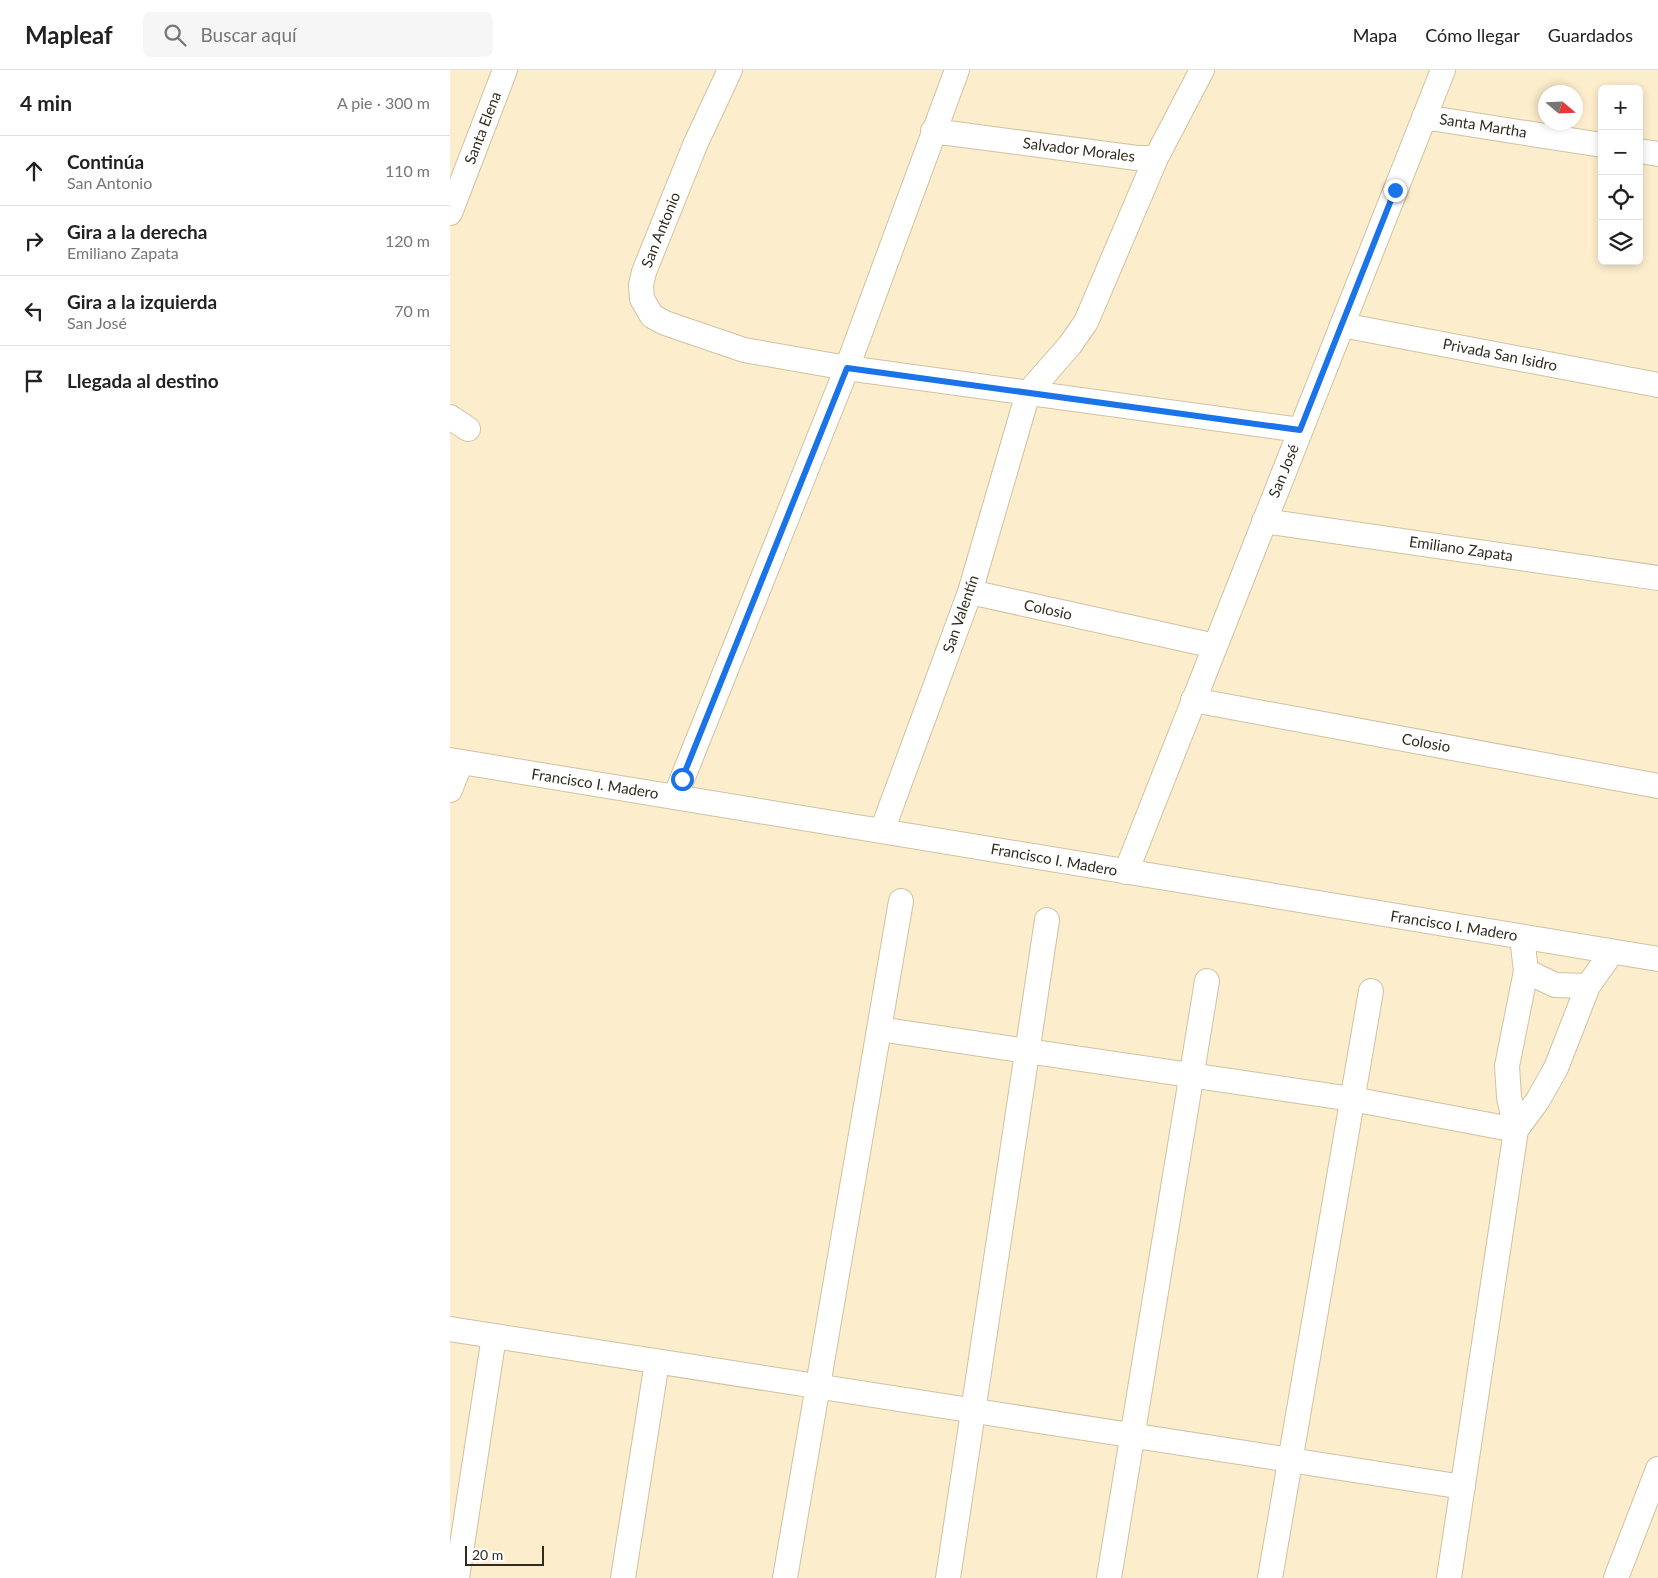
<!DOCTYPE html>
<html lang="es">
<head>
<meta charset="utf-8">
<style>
	body { margin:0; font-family:Lato,sans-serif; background:#f6f6f6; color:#222 }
	.controls { position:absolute; right:15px; top:15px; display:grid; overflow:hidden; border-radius:8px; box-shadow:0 2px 8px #0003 }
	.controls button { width:45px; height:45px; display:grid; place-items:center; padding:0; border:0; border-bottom:1px solid #e0e0e0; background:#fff; color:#222; font:25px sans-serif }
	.compass { position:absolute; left:1088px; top:15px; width:45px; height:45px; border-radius:50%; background:#fff; box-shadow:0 2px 8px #0003; rotate:109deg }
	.scale { position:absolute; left:15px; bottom:12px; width:79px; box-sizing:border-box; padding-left:5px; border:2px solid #302b1e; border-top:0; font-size:14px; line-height:18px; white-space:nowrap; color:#302b1e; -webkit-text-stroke:4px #fff; paint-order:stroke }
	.stop { position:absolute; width:15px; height:15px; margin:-11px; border:4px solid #1a73e8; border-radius:50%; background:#fff }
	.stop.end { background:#1a73e8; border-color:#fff; box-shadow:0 1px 5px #0008 }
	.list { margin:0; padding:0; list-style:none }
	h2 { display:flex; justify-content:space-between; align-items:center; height:65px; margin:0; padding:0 20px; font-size:21px }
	h2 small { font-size:16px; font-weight:400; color:#767676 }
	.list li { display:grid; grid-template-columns:32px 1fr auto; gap:15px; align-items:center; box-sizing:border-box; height:70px; padding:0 20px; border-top:1px solid #e0e0e0 }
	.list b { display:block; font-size:19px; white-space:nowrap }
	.list p { margin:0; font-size:16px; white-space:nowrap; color:#767676 }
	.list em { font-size:16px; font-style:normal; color:#767676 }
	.icon { flex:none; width:28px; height:28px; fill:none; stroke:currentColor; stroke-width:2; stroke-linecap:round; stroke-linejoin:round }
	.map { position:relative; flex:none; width:1208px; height:1508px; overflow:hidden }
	header { display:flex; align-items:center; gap:30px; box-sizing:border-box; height:70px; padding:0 25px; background:#fff; border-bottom:1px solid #e0e0e0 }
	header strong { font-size:24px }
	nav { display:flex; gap:28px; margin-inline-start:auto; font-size:18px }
	.search { width:350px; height:45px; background:#f6f6f6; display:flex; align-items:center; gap:12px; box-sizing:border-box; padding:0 18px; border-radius:8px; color:#767676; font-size:19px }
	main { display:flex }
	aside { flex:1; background:#fff }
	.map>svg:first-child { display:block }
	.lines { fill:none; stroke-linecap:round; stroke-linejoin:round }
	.minor-casing { stroke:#cfc1a2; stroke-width:26 }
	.minor { stroke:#fff; stroke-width:24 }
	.route { stroke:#1a73e8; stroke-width:6 }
	.labels { text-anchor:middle; stroke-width:4; stroke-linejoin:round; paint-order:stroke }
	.street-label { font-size:15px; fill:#302b1e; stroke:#fff }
</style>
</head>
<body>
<header>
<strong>Mapleaf</strong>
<div class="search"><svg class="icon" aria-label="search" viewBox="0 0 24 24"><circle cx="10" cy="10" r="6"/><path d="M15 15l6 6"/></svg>Buscar aquí</div>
<nav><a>Mapa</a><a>Cómo llegar</a><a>Guardados</a></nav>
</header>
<main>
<aside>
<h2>4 min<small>A pie · 300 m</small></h2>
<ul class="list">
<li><svg class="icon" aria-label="ahead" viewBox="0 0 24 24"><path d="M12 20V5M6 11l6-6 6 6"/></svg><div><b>Continúa</b><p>San Antonio</p></div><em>110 m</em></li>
<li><svg class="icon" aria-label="right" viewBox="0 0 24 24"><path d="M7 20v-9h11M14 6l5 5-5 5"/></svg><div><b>Gira a la derecha</b><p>Emiliano Zapata</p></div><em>120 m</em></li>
<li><svg class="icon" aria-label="left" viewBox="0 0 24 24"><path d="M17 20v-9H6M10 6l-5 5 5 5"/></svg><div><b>Gira a la izquierda</b><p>San José</p></div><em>70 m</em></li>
<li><svg class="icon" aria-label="arrive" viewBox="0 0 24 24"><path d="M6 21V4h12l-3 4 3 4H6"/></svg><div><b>Llegada al destino</b></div></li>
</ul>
</aside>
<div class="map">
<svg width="1208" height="1508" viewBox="0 0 1208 1508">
	<rect width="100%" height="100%" fill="#fcedcc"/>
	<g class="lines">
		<defs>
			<path id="minor" d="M280,0L245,75L194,202L191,215L192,229L202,246L215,253L294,280L397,298L850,360
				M974,47L1152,75
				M483,61L687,88H706L752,0
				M1189,81L1208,84
				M0,143L55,0
				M892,255L1208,315
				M0,347L18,359
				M814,451L1208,508
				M520,522L765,576
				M743,630L1208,716
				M0,690L1208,889
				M0,720L11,692
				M225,727L397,298L507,0
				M432,761L520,522L578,323L620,275L636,252L706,88
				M676,802L993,0
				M1076,901L1105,915L1138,916
				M429,959L902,1029L1066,1060
				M1066,1060L1088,1030L1106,998L1138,916L1162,882
				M0,1259L1013,1417
				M7,1508L44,1266
				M173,1508L207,1292
				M335,1508L451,831
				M498,1508L597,850
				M659,1508L757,911
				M820,1508L921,921
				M999,1508L1066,1060L1059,1027L1057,996L1076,901L1072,867
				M1166,1508L1208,1399"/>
		</defs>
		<use href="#minor" class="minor-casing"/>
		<use href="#minor" class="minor"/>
	</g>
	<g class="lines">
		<path class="route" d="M232,709L397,298L850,360L945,120"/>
	</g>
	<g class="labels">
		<g class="street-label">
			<text transform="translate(1033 56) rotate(9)" y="5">Santa Martha</text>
			<text transform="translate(33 58) rotate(-69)" y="5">Santa Elena</text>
			<text transform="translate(629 80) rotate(7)" y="5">Salvador Morales</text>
			<text transform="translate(211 160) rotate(-68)" y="5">San Antonio</text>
			<text transform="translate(1050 285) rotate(11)" y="5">Privada San Isidro</text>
			<text transform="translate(834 401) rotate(-68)" y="5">San José</text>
			<text transform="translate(1011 479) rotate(8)" y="5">Emiliano Zapata</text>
			<text transform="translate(598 540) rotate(12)" y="5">Colosio</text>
			<text transform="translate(511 544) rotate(-71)" y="5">San Valentín</text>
			<text transform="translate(976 673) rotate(10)" y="5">Colosio</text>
			<text transform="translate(145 714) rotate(9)" y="5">Francisco I. Madero</text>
			<text transform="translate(604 790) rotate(10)" y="5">Francisco I. Madero</text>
			<text transform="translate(1004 856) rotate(9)" y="5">Francisco I. Madero</text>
		</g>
	</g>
</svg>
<div class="controls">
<button>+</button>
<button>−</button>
<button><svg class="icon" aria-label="locate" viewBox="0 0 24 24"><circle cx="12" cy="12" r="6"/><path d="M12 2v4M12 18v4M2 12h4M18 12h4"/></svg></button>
<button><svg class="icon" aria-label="layers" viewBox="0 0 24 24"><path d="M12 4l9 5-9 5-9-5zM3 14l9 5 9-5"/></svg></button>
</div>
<svg class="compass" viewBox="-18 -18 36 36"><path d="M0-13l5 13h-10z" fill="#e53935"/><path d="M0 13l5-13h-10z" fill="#767676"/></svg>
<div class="scale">20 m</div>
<div class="stop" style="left:232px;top:709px"></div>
<div class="stop end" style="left:945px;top:120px"></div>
</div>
</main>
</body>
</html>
